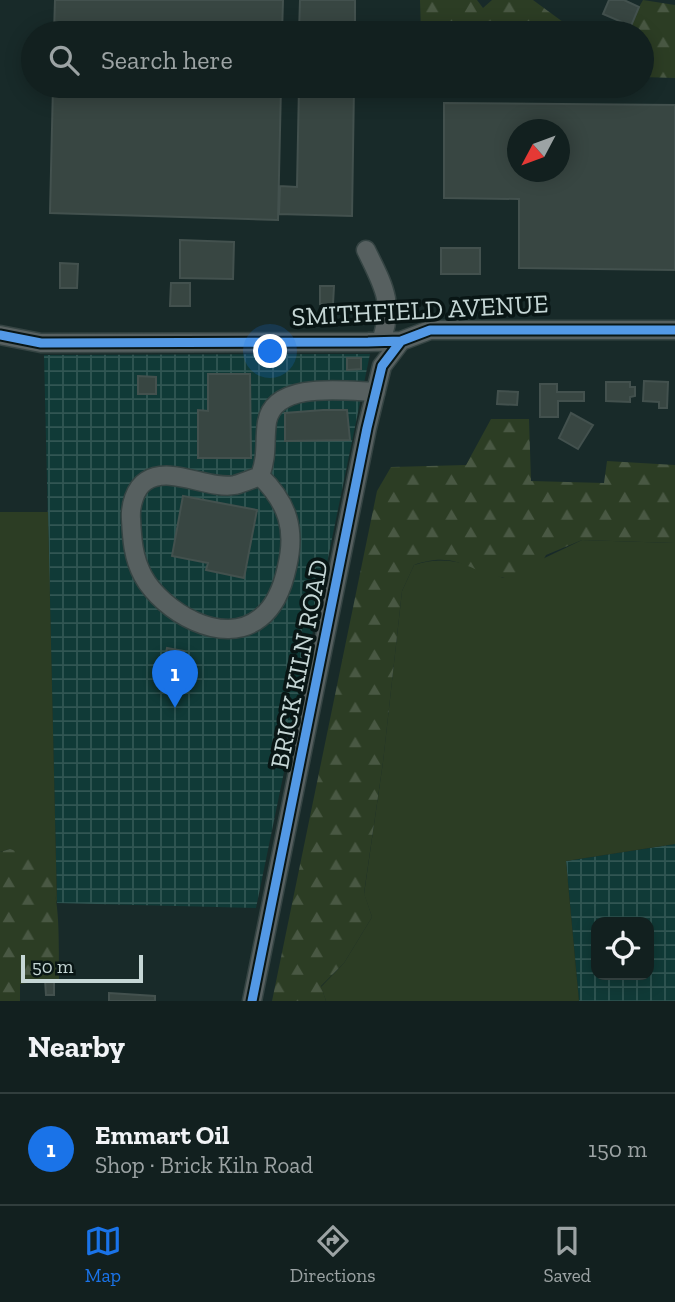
<!DOCTYPE html>
<html lang="en">
<head>
<meta charset="utf-8">
<style>
	body { margin:0; font-family:"Zilla Slab",serif; background:#1b2828; color:#f1f3f6 }
	.controls { position:absolute; right:21px; bottom:21px; display:grid; overflow:hidden; border-radius:14px; box-shadow:0 4px 18px #0003 }
	.controls button { width:63px; height:63px; display:grid; place-items:center; padding:0; border:0; border-bottom:2px solid #313e3d; background:#12201f; color:#f1f3f6; font:35px sans-serif }
	.compass { position:absolute; left:507px; top:119px; width:63px; height:63px; border-radius:50%; background:#12201f; box-shadow:0 4px 18px #0003; rotate:229deg }
	.scale { position:absolute; left:21px; bottom:18px; width:122px; box-sizing:border-box; padding-left:7px; border:4px solid #c5d6d5; border-top:0; font-size:19px; line-height:24px; white-space:nowrap; color:#c5d6d5; -webkit-text-stroke:5px #091615; paint-order:stroke }
	.you { position:absolute; left:271px; top:352px; width:24px; height:24px; margin:-18px; border:5px solid #fff; border-radius:50%; background:#1a73e8; box-shadow:0 0 0 10px #1a73e833 }
	.badge { display:grid; place-items:center; width:46px; height:46px; border-radius:50%; background:#1a73e8; color:#fff; font-size:23px; font-weight:700 }
	.pin { position:absolute; translate:-50% -58px; filter:drop-shadow(0 2px 4px #0008) }
	.pin::after { content:''; position:absolute; top:37px; width:24px; height:21px; background:inherit; clip-path:polygon(0 0,100% 0,50% 100%) }
	.list { margin:0; padding:0; list-style:none }
	h2 { display:flex; justify-content:space-between; align-items:center; height:91px; margin:0; padding:0 28px; font-size:30px }
	h2 small { font-size:23px; font-weight:400; color:#9ca3a4 }
	.list li { display:grid; grid-template-columns:46px 1fr auto; gap:21px; align-items:center; box-sizing:border-box; height:112px; padding:0 28px; border-top:2px solid #313e3d }
	.list b { display:block; font-size:26px; white-space:nowrap }
	.list p { margin:0; font-size:23px; white-space:nowrap; color:#9ca3a4 }
	.list em { font-size:23px; font-style:normal; color:#9ca3a4 }
	.icon { flex:none; width:38px; height:38px; fill:none; stroke:currentColor; stroke-width:2; stroke-linecap:round; stroke-linejoin:round }
	.map { position:relative; flex:none; width:675px; height:1001px; overflow:hidden }
	.search { position:absolute; background:#12201f; box-shadow:0 4px 18px #0003; left:21px; right:21px; top:21px; height:77px; display:flex; align-items:center; gap:18px; box-sizing:border-box; padding:0 24px; border-radius:38px; color:#9ca3a4; font-size:26px }
	.sheet { height:203px; background:#12201f }
	nav { display:flex; justify-content:space-around; align-items:center; box-sizing:border-box; height:98px; border-top:2px solid #313e3d; background:#12201f; font-size:19px; color:#9ca3a4 }
	nav a { display:grid; justify-items:center; gap:4px }
	nav .on { color:#1a73e8 }
	.map>svg:first-child { display:block }
	.industrial { fill:url(#industrial-grid); fill-rule:evenodd }
	.grass { fill:#2c3d24 }
	.forest { fill:url(#forest-firs) }
	.building { fill:#384642; stroke:#43514e; stroke-width:2; fill-rule:evenodd }
	.lines { fill:none; stroke-linecap:round; stroke-linejoin:round }
	.minor-casing { stroke:#354443; stroke-width:21 }
	.minor { stroke:#576060; stroke-width:18 }
	.cycleway-casing { stroke:#091615; stroke-width:13 }
	.cycleway { stroke:#5399e6; stroke-width:9 }
	.labels { text-anchor:middle; stroke-width:7; stroke-linejoin:round; paint-order:stroke }
	.street-label { font-size:26px; fill:#c5d6d5; stroke:#091615 }
</style>
</head>
<body>
<div class="map">
<svg width="675" height="1001" viewBox="0 0 675 1001">
	<defs>
		<pattern id="industrial-grid" width="8" height="8" patternUnits="userSpaceOnUse" patternTransform="scale(1.75)"><rect width="8" height="8" fill="#103a37"/><path d="M0 4h8M4 0v8" fill="none" stroke="#315653"/></pattern>
		<pattern id="forest-firs" width="22" height="20" patternUnits="userSpaceOnUse" patternTransform="scale(1.75)"><rect width="22" height="20" fill="#2c3d24"/><path d="M5 1l3.5 6h-7zM16 11l3.5 6h-7z" fill="#495843"/></pattern>
	</defs>
	<rect width="100%" height="100%" fill="#182a29"/>
	<path class="industrial" d="M370,354L256,908L57,903L44,355Z
		M675,844V1001H579L566,861ZM596,922H649V975H596Z"/>
	<path class="grass" d="M0,512H48L57,903L47,871L10,849L0,852Z
		M582,540L675,543V844L566,861L579,1001H326L321,987L344,963L372,917L364,894L383,762L402,591L414,565C447,554 472,565 503,578Z"/>
	<path class="forest" d="M420,0H477L483,8L492,0H533L578,33H421Z
		M643,0L675,5V78L642,77V33H624Z
		M491,419H529L531,481L604,483L607,461L675,465V543L582,540L546,555L533,579C524,579 514,579 505,578C467,572 457,550 414,565L402,591L383,762L364,893L372,917L344,963L321,986L326,1001H272L377,491L391,467L466,465Z
		M10,849C19,852 34,855 41,861C63,884 58,948 59,979L20,984V1001H0V852Z"/>
	<path class="building" d="M55,0H283L282,33H54Z
		M300,0H355V33H299Z
		M609,0H624L639,7L631,26L603,14Z
		M53,86H281L278,220L50,213Z
		M299,86H354L352,216L279,214L280,186L297,187Z
		M444,103L675,105V270L519,268V199L444,198ZM518,130H560V172H518Z
		M180,240L234,242L233,279L180,278Z
		M441,248H480V274H441Z
		M60,263L78,264L77,288H60Z
		M171,283H190V306H170Z
		M320,286H334L333,304H320Z
		M347,358H361V369L347,370Z
		M208,374H250L251,458H198V410L208,411Z
		M138,376L156,377V394H138Z
		M644,381L668,382L667,408H659V402L643,401Z
		M606,382H630V387H635V396L630,397V402L606,401Z
		M540,384H557V392H584V401H558V417H540Z
		M498,391L518,392L517,405L497,404Z
		M323,410H347L350,440L285,441V413Z
		M571,413L593,425L578,449L559,438Z
		M183,496L257,510L244,578L206,570L208,563L172,556Z
		M167,648L184,651L179,674L162,671Z
		M45,980H54V995H46Z
		M109,993L155,996V1001H109Z"/>
	<g class="lines">
		<defs>
			<path id="minor" d="M366,250C383,285 395,303 381,341
				M0,335L41,343L368,342L401,341L430,330H675
				M260,476C288,503 296,530 287,567C283,586 276,606 260,618C223,648 162,611 143,576C133,557 132,539 131,519C130,506 135,488 146,481C170,465 208,490 235,485C243,483 252,479 260,476C268,454 264,442 267,422C274,380 346,391 376,392
				M252,1001L367,428L382,366L401,341"/>
		</defs>
		<use href="#minor" class="minor-casing"/>
		<use href="#minor" class="minor"/>
		<defs>
			<path id="cycleway" d="M0,335L41,343L368,342L401,341L430,330H675
				M252,1001L367,428L382,366L401,341"/>
		</defs>
		<use href="#cycleway" class="cycleway-casing"/>
		<use href="#cycleway" class="cycleway"/>
	</g>
	<g class="labels">
		<g class="street-label">
			<text transform="translate(420 310) rotate(-3)" y="9">SMITHFIELD AVENUE</text>
			<text transform="translate(299 664) rotate(-79)" y="9">BRICK KILN ROAD</text>
		</g>
	</g>
</svg>
<div class="controls">
<button><svg class="icon" aria-label="locate" viewBox="0 0 24 24"><circle cx="12" cy="12" r="6"/><path d="M12 2v4M12 18v4M2 12h4M18 12h4"/></svg></button>
</div>
<svg class="compass" viewBox="-18 -18 36 36"><path d="M0-13l5 13h-10z" fill="#e53935"/><path d="M0 13l5-13h-10z" fill="#9ca3a4"/></svg>
<div class="scale">50 m</div>
<div class="you"></div>
<div class="pin badge" style="left:175px;top:708px">1</div>
<div class="search"><svg class="icon" aria-label="search" viewBox="0 0 24 24"><circle cx="10" cy="10" r="6"/><path d="M15 15l6 6"/></svg>Search here</div>
</div>
<section class="sheet">
<h2>Nearby<small></small></h2>
<ul class="list">
<li><span class="badge">1</span><div><b>Emmart Oil</b><p>Shop · Brick Kiln Road</p></div><em>150 m</em></li>
</ul>
</section>
<nav>
<a class="on"><svg class="icon" aria-label="map" viewBox="0 0 24 24"><path d="M3 6l6-2 6 2 6-2v14l-6 2-6-2-6 2zM9 4v14M15 6v14"/></svg>Map</a>
<a><svg class="icon" aria-label="directions" viewBox="0 0 24 24"><path d="M12 3l9 9-9 9-9-9zM9 14v-3h6M13 9l2 2-2 2"/></svg>Directions</a>
<a><svg class="icon" aria-label="saved" viewBox="0 0 24 24"><path d="M7 4h10v16l-5-4-5 4z"/></svg>Saved</a>
</nav>
</body>
</html>
